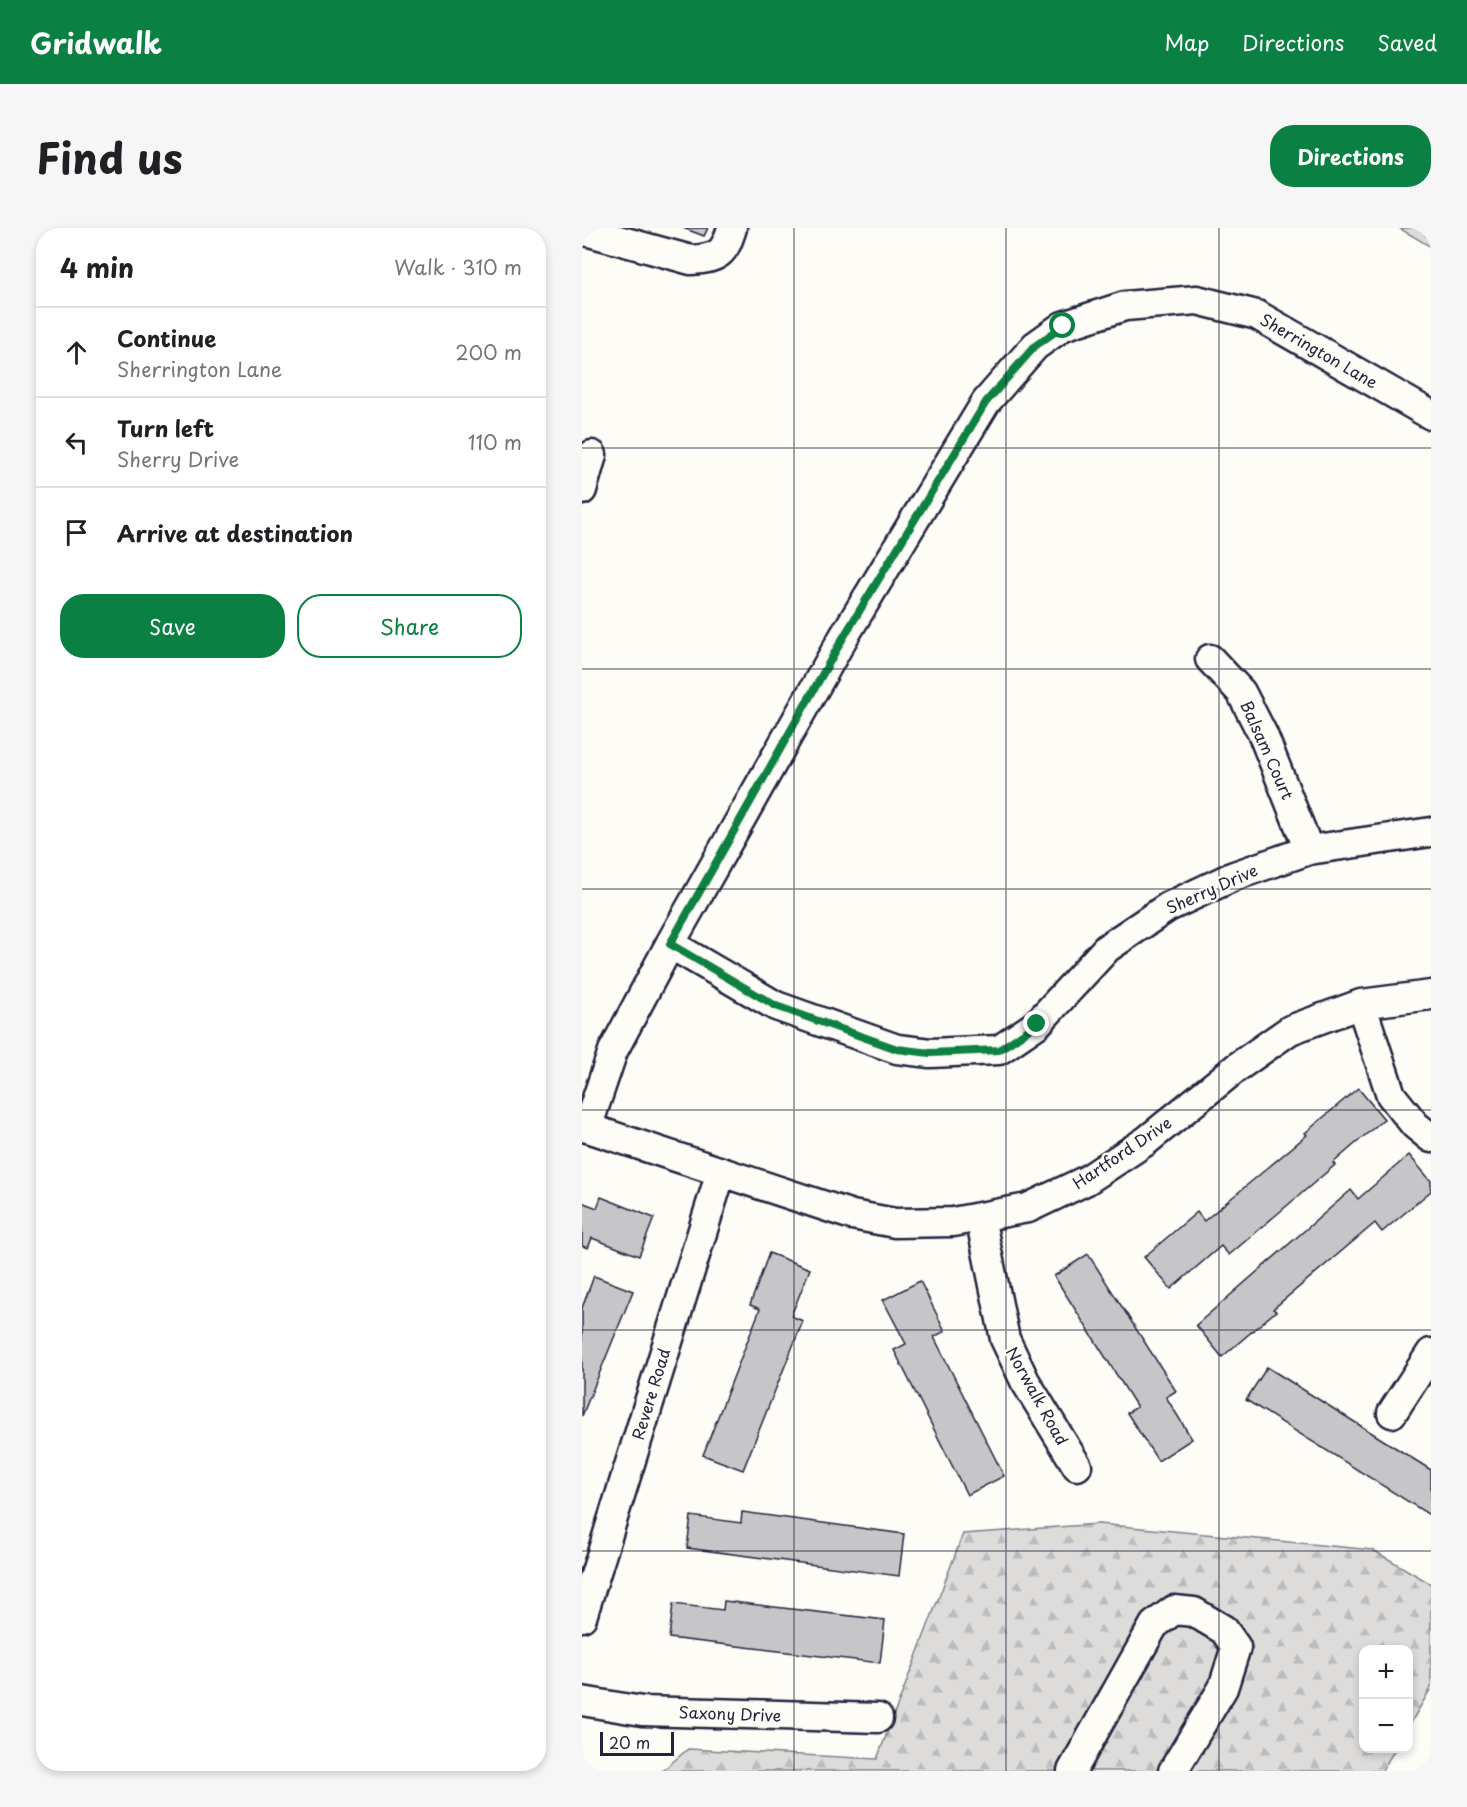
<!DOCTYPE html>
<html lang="en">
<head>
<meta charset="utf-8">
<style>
	body { margin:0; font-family:"Playpen Sans",sans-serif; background:#f6f6f6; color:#202124 }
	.controls { position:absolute; right:18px; bottom:18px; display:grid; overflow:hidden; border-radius:12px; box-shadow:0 3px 9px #0003 }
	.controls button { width:54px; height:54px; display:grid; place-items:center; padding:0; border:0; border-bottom:2px solid #e0e0e0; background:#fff; color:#202124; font:30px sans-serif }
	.scale { position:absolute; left:18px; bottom:15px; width:74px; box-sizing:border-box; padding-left:6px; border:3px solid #22223b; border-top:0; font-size:16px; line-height:21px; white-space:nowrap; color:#22223b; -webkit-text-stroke:4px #fdfcf7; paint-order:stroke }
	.stop { position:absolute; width:18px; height:18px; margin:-14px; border:4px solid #0b8043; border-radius:50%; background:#fff }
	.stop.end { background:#0b8043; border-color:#fff; box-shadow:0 2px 6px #0008 }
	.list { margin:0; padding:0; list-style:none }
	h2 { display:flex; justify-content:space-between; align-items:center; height:78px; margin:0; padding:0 24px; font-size:26px }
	h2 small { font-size:20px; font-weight:400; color:#757577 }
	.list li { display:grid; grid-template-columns:39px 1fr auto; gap:18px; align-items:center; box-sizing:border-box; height:90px; padding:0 24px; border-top:2px solid #e0e0e0 }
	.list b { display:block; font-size:22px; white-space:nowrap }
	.list p { margin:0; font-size:20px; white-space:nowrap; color:#757577 }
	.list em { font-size:20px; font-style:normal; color:#757577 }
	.actions { display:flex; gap:12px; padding:18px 24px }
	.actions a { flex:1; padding:14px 0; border:2px solid #0b8043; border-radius:24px; text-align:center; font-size:21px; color:#0b8043 }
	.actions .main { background:#0b8043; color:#fff }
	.icon { flex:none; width:33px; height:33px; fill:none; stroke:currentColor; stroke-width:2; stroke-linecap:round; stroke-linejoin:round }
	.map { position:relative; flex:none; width:849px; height:1543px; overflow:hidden; border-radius:24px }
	header { display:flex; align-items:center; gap:36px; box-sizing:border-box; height:84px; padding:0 30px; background:#0b8043; color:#fff }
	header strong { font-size:28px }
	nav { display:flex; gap:33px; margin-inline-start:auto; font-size:21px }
	.intro { display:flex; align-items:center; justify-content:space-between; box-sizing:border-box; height:144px; padding:0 36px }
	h1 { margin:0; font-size:42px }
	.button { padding:15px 27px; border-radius:24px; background:#0b8043; color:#fff; font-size:21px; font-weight:700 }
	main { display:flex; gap:36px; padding:0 36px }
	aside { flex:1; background:#fff; border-radius:24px; box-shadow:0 3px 9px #0003 }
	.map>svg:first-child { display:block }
	.forest { fill:url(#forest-firs); stroke:#807f8b; stroke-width:1.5 }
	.park { fill:url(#park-crowns); stroke:#807f8b; stroke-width:1.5 }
	.building { fill:#c6c6c8; stroke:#22223b; stroke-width:1.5 }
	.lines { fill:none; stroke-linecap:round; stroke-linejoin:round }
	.minor-casing { stroke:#22223b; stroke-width:33 }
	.minor { stroke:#fdfcf7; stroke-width:28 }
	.route { stroke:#0b8043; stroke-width:8 }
	.grid { fill:none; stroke:#22223b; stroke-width:1.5; stroke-opacity:0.55 }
	.labels { text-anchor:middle; stroke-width:5; stroke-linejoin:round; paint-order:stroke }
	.street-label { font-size:16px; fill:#22223b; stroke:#fdfcf7 }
</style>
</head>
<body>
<header>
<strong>Gridwalk</strong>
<nav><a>Map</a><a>Directions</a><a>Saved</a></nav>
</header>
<div class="intro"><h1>Find us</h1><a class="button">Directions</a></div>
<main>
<aside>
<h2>4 min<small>Walk · 310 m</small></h2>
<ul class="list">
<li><svg class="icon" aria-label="ahead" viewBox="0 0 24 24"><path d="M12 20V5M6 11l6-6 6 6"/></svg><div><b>Continue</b><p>Sherrington Lane</p></div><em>200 m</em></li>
<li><svg class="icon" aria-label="left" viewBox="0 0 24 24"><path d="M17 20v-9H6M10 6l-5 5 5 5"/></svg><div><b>Turn left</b><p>Sherry Drive</p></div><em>110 m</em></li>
<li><svg class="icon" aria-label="arrive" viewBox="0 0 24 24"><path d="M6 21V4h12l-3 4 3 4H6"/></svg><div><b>Arrive at destination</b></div></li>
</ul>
<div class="actions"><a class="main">Save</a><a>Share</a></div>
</aside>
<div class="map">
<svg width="849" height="1543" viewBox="0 0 849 1543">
	<defs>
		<pattern id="forest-firs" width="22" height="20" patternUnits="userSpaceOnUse" patternTransform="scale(1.5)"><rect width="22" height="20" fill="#dddcdb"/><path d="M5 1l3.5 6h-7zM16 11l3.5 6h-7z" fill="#bdbcbd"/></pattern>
		<pattern id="park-crowns" width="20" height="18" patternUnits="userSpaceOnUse" patternTransform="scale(1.5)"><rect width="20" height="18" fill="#dddcdb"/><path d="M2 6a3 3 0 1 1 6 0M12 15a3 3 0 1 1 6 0" fill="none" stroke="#bdbcbd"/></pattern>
	</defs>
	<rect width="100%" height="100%" fill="#fdfcf7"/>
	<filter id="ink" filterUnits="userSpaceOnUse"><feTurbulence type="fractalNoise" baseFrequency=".0167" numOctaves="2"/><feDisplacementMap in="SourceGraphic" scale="12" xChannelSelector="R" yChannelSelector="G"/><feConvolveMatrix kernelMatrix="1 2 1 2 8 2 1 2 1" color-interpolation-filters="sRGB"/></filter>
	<g filter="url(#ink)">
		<path class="forest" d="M517,1296L791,1322L849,1356V1460L827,1498L826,1422H782V1520L813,1521L800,1543H80L106,1521L295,1531L381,1306Z"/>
		<path class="park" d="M817,0H849V19Z"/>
		<path class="building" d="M101,0H126L122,8Z
			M776,860L802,891L751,935L753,937L647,1027L639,1018L589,1061L562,1029L615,984L622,993L725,907L723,905Z
			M827,927L849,953V963L800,1004L793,995L691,1081L694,1083L640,1129L614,1097L769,962L776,971Z
			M19,969L72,990L57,1028L10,1010L6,1020L0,1018V974L15,980Z
			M187,1025L228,1041L209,1088L221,1093L161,1242L121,1227L178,1081L168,1077Z
			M506,1026L594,1163L584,1169L610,1211L576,1233L545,1185L555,1179L472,1048Z
			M12,1048L51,1063L0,1188V1080Z
			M338,1053L363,1103L352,1109L422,1248L385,1267L312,1122L324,1116L301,1072Z
			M685,1139L849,1242V1288L664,1172Z
			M160,1284L322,1306L317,1348L105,1320L109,1288L159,1295Z
			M142,1373L303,1392L298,1435L87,1410L91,1376L141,1382Z"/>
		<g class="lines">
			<defs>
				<path id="minor" d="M0,2L109,32C137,30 142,26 150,0
					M0,262L10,227
					M628,431L659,464L681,507L727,622
					M88,716L194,778L315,821L348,825L417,822L455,796L525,720L586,679L652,648L727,622L849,604
					M779,776L809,867L833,897L849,910
					M0,898L270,987L313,995L371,994L446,980L505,952L564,913L654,840L708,802L779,776L849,767
					M5,900L31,823L88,716L261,410L404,174L453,118L481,98L543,78L615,72L675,87L849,187
					M398,989L423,1111L443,1153L495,1238
					M810,1185L849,1125
					M0,1389L139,944
					M0,1473L60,1483L296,1490
					M490,1543L572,1397L592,1382L612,1384L642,1402L654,1419L641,1460L591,1543"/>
			</defs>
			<use href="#minor" class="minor-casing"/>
			<use href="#minor" class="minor"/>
		</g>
	</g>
	<g class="lines" filter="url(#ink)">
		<path class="route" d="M455,796L417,822L348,825L315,821L194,778L88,716L261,410L404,174L453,118L481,98"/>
	</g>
	<path class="grid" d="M212,0V1543M424,0V1543M637,0V1543M0,220H849M0,441H849M0,661H849M0,882H849M0,1102H849M0,1323H849"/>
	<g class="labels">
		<g class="street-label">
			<text transform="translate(737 123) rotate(30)" y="6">Sherrington Lane</text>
			<text transform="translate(685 522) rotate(66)" y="6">Balsam Court</text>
			<text transform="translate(630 661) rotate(-24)" y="6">Sherry Drive</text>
			<text transform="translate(540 925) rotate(-34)" y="6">Hartford Drive</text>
			<text transform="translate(69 1166) rotate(-73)" y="6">Revere Road</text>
			<text transform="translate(455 1168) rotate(61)" y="6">Norwalk Road</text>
			<text transform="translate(148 1486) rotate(2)" y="6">Saxony Drive</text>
		</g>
	</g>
</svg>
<div class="controls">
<button>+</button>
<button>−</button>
</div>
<div class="scale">20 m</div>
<div class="stop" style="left:481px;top:98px"></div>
<div class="stop end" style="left:455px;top:796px"></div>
</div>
</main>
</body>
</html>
